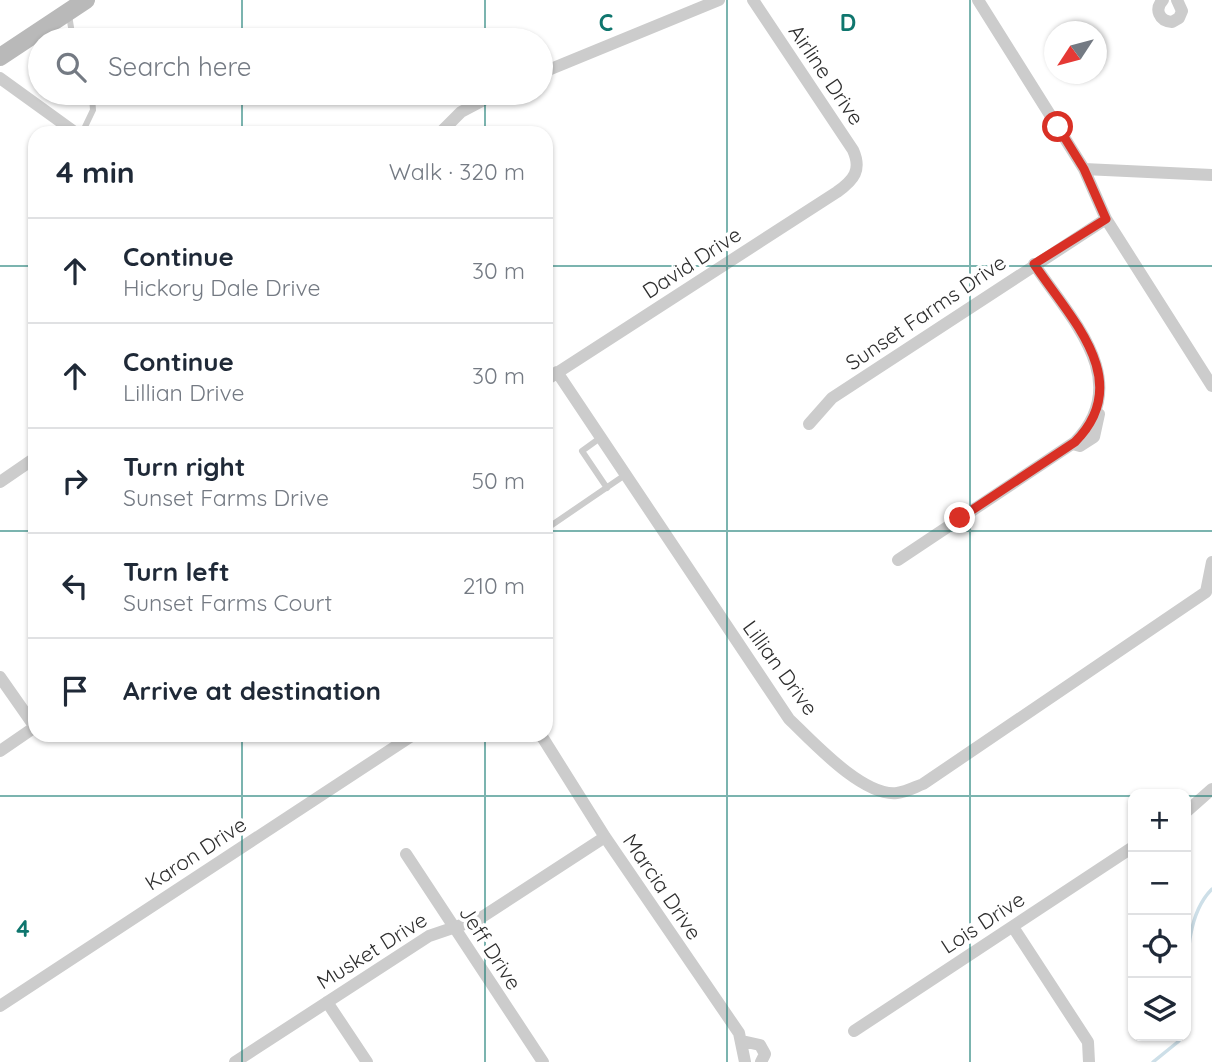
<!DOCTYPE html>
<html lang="en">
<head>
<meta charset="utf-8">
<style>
	body { margin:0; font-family:Quicksand,sans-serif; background:#f2f2f3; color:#1f2937 }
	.controls { position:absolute; right:21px; bottom:21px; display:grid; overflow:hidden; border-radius:14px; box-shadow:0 2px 5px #0004 }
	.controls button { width:63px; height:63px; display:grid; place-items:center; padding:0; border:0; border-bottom:2px solid #e0e1e3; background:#fff; color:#1f2937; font:35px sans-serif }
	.compass { position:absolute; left:1044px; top:21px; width:63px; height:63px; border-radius:50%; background:#fff; box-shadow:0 2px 5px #0004; rotate:234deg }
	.stop { position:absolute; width:21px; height:21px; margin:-16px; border:5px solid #d93025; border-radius:50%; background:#fff }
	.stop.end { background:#d93025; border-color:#fff; box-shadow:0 2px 7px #0008 }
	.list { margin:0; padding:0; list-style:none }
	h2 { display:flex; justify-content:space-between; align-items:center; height:91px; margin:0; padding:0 28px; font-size:30px }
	h2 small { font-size:23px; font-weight:400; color:#747a83 }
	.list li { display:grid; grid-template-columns:46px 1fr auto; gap:21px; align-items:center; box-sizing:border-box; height:105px; padding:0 28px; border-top:2px solid #e0e1e3 }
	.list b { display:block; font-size:26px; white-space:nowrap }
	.list p { margin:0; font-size:23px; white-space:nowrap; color:#747a83 }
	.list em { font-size:23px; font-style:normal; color:#747a83 }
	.icon { flex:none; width:38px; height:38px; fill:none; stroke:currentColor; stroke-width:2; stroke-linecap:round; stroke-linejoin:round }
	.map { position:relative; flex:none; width:1212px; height:1062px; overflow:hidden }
	.search { position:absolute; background:#fff; box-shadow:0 2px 5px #0004; left:28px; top:28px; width:525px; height:77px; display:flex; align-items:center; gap:18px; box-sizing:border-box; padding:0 24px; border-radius:38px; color:#747a83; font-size:26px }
	.panel { position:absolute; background:#fff; box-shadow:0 2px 5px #0004; left:28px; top:126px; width:525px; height:616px; border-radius:21px }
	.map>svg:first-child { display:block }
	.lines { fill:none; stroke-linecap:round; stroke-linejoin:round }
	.stream { stroke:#cddfe8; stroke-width:3.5 }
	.service { stroke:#ccc; stroke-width:6 }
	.minor { stroke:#ccc; stroke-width:12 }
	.secondary { stroke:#b9b9b9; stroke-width:18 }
	.route { stroke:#d93025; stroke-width:9 }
	.grid { fill:none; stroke:#0f766e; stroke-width:2; stroke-opacity:0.55 }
	.labels { text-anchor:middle; stroke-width:7; stroke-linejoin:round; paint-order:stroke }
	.street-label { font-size:21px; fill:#2f2f2f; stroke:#fff }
	.grid-label { font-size:23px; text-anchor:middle; font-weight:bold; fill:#0f766e; stroke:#fff; stroke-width:7; stroke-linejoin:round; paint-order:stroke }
</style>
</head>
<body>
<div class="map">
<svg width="1212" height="1062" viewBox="0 0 1212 1062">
	<rect width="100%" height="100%" fill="#fff"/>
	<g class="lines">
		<path class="stream" d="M1186,1010C1188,972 1183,918 1212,889
			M1153,1062L1179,1041L1180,1036"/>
		<path class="service" d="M69,15L73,40
			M82,133L93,110L92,97
			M600,438L582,451L607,488
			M546,529L625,475"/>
		<path class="minor" d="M978,0L1084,169L1212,175
			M1163,0C1154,9 1159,21 1172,22L1179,18L1182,11L1177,0
			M541,73L719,0
			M0,78L76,133
			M440,133L461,112L497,93
			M1084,169L1106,219L1212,386
			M557,372L789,719C812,741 863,797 897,793C906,792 915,787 923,784L1206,592L1212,562
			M546,380L837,192C854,180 862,170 853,150L753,0
			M809,424L832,398L1106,219
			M1073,444L1080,446L1094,437L1099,414
			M0,482L35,458
			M898,560L1075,442C1135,381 1070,318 1034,264
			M0,677L35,727
			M541,735L605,837L739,1033L745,1062
			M0,751L35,727
			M1186,812L1212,789
			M406,854L543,1062
			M1013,927L1088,1042L1089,1062
			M327,1002L367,1062
			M0,1006L413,735
			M854,1031L1133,847
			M742,1041L760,1045L765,1054L761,1062
			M235,1062L429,936L479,919L605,837"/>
		<path class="secondary" d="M0,57L86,0"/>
	</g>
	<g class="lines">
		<path class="route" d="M960,518L1075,442C1136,381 1070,318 1034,264L1106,219L1084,169L1058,127"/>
	</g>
	<path class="grid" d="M242,0V40M485,0V40M727,0V1062M970,0V1062M242,93V133M485,93V133M0,266H35M546,266H1212M0,531H35M546,531H1212M242,735V1062M485,735V1062M0,796H1133M1186,796H1212"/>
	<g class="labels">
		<g class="street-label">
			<text transform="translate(826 75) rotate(56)" y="7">Airline Drive</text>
			<text transform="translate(692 263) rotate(-33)" y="7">David Drive</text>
			<text transform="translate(926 313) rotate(-34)" y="7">Sunset Farms Drive</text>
			<text transform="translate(780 668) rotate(54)" y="7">Lillian Drive</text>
			<text transform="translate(196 854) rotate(-33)" y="7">Karon Drive</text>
			<text transform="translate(662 887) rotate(56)" y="7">Marcia Drive</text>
			<text transform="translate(983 923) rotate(-33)" y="7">Lois Drive</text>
			<text transform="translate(490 948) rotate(57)" y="7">Jeff Drive</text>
			<text transform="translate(372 951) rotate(-32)" y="7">Musket Drive</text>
		</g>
	</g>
	<g class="grid-label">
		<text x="606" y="31">C</text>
		<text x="848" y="31">D</text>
		<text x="23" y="937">4</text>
	</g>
</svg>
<div class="controls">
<button>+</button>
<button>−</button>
<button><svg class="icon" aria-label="locate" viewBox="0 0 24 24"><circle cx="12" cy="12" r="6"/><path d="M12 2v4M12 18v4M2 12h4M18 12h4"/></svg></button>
<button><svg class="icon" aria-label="layers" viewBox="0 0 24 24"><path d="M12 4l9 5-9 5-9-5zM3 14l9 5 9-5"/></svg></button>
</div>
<svg class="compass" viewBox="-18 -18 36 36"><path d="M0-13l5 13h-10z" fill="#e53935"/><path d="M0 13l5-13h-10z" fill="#747a83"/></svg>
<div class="stop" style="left:1058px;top:127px"></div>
<div class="stop end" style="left:960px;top:518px"></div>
<div class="search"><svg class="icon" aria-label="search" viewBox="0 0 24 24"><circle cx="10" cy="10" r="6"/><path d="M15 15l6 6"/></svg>Search here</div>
<section class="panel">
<h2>4 min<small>Walk · 320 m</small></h2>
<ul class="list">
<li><svg class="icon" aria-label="ahead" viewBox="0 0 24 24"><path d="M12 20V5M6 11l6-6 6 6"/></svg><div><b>Continue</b><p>Hickory Dale Drive</p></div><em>30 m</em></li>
<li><svg class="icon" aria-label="ahead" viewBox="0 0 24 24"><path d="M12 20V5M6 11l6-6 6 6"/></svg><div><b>Continue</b><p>Lillian Drive</p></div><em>30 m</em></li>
<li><svg class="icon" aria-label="right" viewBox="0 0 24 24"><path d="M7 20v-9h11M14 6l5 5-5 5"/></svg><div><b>Turn right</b><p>Sunset Farms Drive</p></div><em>50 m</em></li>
<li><svg class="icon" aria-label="left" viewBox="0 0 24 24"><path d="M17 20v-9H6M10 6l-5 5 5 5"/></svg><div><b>Turn left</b><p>Sunset Farms Court</p></div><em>210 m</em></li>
<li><svg class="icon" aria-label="arrive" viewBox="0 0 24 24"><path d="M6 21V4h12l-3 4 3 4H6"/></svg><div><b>Arrive at destination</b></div></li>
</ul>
</section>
</div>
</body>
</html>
